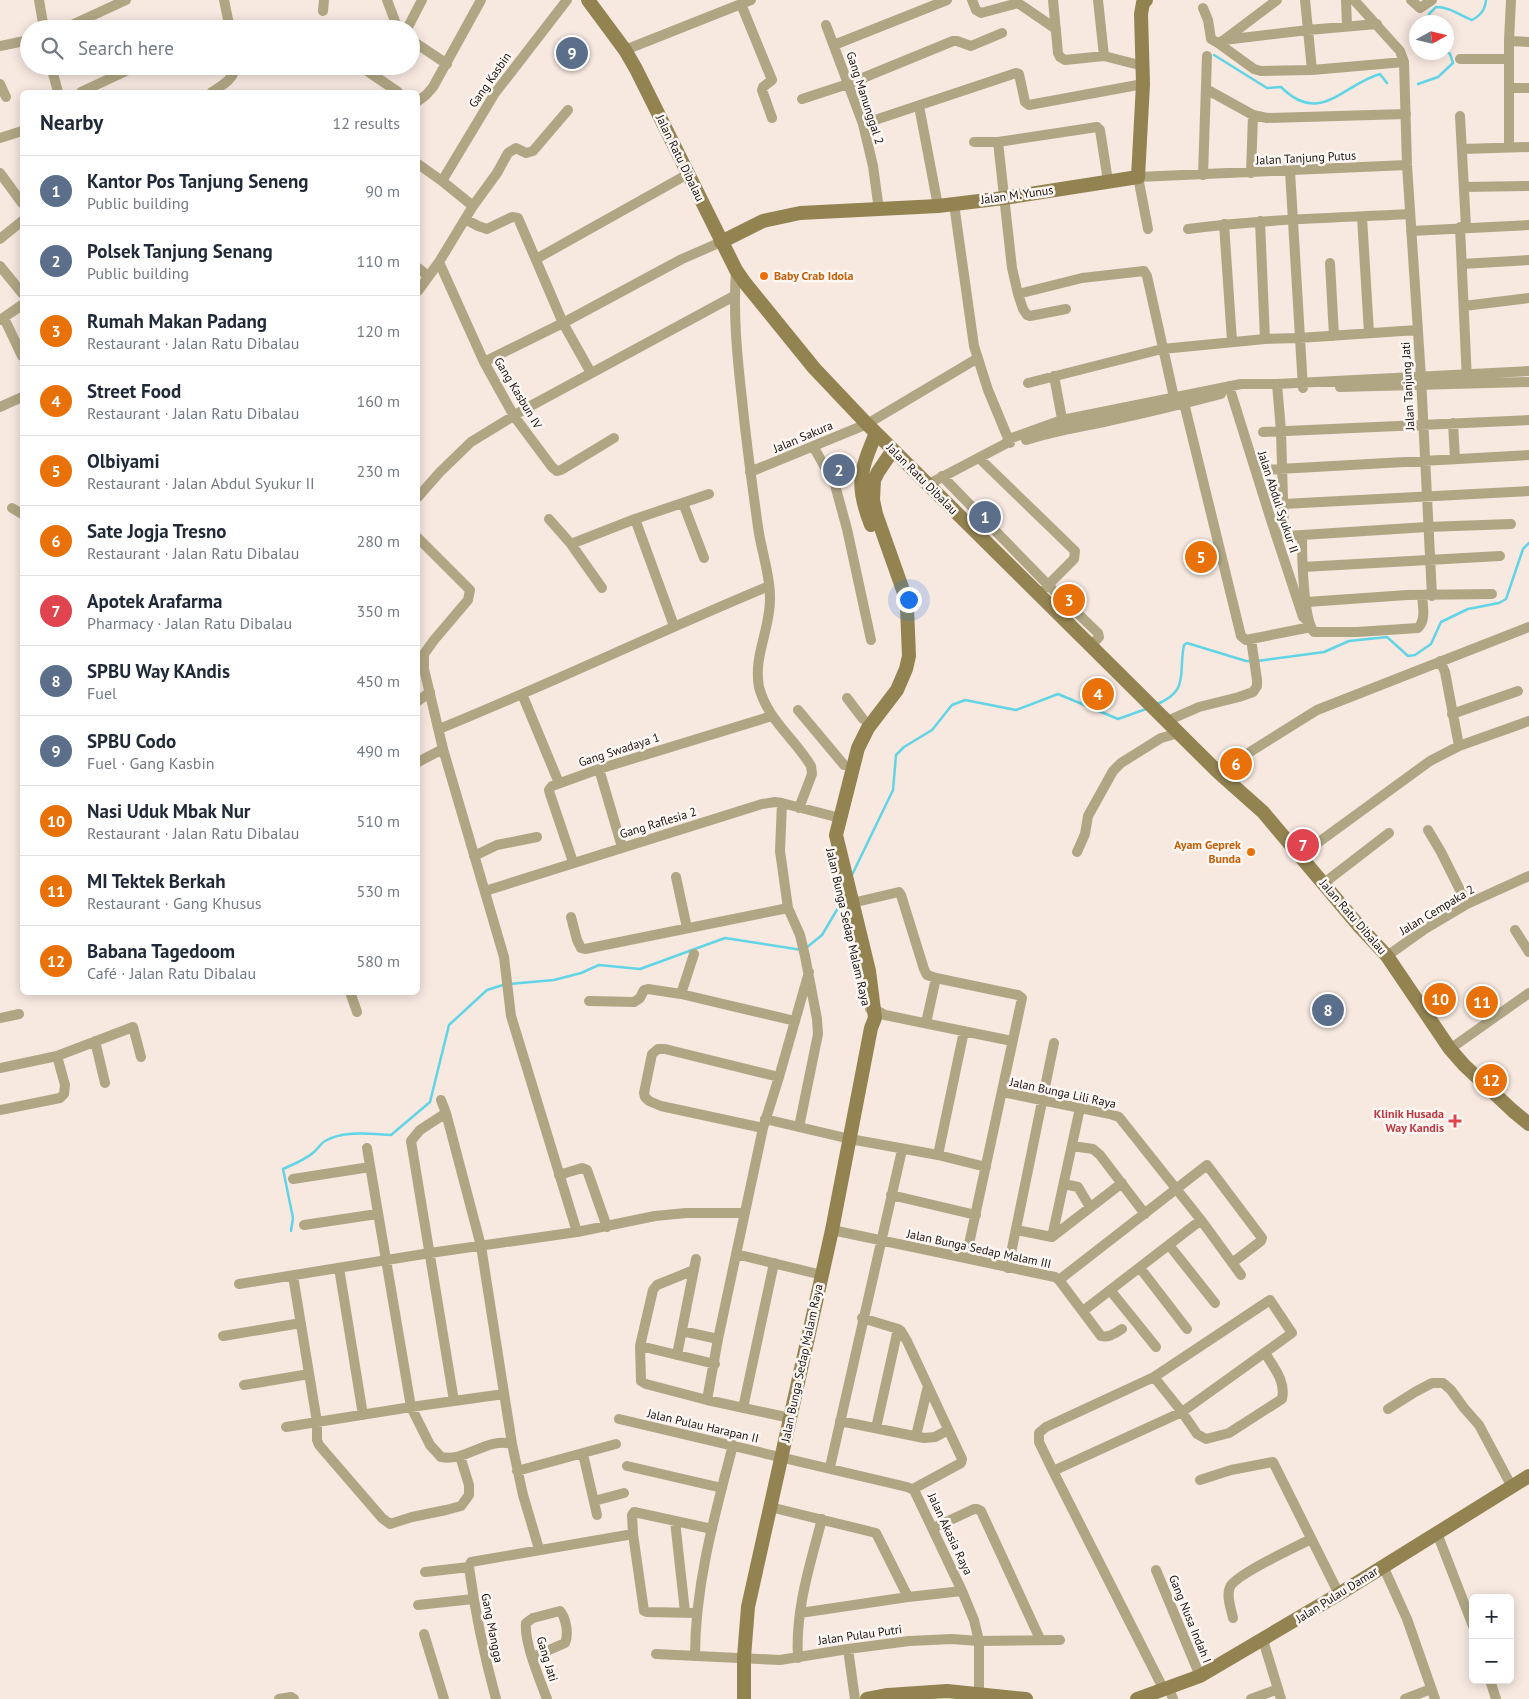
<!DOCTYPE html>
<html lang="en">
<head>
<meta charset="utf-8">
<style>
	body { margin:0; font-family:"PT Sans",sans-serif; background:#f2f2f3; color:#1f2937 }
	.controls { position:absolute; right:15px; bottom:15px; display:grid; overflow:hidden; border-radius:8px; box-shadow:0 2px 12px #0003 }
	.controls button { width:45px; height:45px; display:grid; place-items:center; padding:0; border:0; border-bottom:1px solid #e0e1e3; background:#fff; color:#1f2937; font:25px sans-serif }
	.compass { position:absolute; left:1409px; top:15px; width:45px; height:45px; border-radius:50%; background:#fff; box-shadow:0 2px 12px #0003; rotate:82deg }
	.you { position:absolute; left:908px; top:599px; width:18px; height:18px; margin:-12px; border:4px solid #fff; border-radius:50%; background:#1a73e8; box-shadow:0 0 0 8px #1a73e833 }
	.badge { display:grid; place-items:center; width:32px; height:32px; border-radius:50%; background:#0b8043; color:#fff; font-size:16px; font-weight:700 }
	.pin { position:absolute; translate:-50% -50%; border:2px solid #fff; box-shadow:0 1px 5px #0006 }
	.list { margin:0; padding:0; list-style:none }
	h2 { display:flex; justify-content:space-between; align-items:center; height:65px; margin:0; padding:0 20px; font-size:21px }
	h2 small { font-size:16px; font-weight:400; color:#747a83 }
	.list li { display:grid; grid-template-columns:32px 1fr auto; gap:15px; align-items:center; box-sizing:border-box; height:70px; padding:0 20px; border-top:1px solid #e0e1e3 }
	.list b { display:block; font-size:19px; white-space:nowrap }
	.list p { margin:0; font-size:16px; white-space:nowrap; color:#747a83 }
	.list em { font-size:16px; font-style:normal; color:#747a83 }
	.icon { flex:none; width:28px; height:28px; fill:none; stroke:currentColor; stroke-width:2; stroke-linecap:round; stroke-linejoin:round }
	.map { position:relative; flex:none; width:1529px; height:1699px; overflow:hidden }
	.search { position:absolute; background:#fff; box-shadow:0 2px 12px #0003; left:20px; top:20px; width:400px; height:55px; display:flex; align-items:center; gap:12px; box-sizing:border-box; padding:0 18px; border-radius:28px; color:#747a83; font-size:19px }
	.panel { position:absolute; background:#fff; box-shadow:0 2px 12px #0003; left:20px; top:90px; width:400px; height:905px; border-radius:8px }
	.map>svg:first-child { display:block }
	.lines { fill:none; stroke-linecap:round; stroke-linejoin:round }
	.stream { stroke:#61d4e5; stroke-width:2.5 }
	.street { stroke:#b0a684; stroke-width:10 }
	.secondary { stroke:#938351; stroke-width:14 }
	.food-dot { fill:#e8710a; stroke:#fdf7f4; stroke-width:2 }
	.health-dot { fill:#e0444e; stroke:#fdf7f4; stroke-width:2 }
	.labels { text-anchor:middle; stroke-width:5; stroke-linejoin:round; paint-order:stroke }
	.street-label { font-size:12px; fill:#191411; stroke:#fdf7f4 }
	.food-label { font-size:12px; font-weight:bold; fill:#c56008; stroke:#fdf7f4; text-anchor:start }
	.health-label { font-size:12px; font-weight:bold; fill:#be3a42; stroke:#fdf7f4; text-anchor:end }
</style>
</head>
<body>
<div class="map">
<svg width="1529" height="1699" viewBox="0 0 1529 1699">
	<rect width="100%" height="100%" fill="#f7e8e0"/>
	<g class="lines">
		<path class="stream" d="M1430,22L1429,14L1436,7C1450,7 1459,15 1472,20C1481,15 1485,10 1486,0
			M1214,55L1267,88L1281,87C1320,126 1342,85 1380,74L1387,83
			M1418,84L1438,77L1453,63L1450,54L1446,51
			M1257,661L1324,652L1349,641L1387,637L1408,656L1415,655L1431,644L1441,622L1468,609L1499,603L1506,599L1523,549L1529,543
			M1155,705C1190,691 1178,675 1184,645L1187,643L1246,661H1252
			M851,877L893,790L896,755L904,747L932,730L952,705L965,700L1016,710L1058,694L1118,719L1146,709
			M806,948L822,935L838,908
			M509,984L554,980L581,973L599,965L640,969L725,938L802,950
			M291,1231L293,1218L283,1169C294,1164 305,1160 314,1152C318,1149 321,1143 325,1141C343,1130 372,1134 391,1135L430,1102L449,1025L487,990L503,985"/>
		<path class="street" d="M39,0L44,29
			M224,0L230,29
			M387,0L398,29
			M972,0L976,10L981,13L1018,3L1056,29
			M1053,0L1058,53L1060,57L1065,60L1104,56L1143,66
			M1098,0L1104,56
			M1305,0L1312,70
			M1346,0L1347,26
			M1354,0L1400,51L1404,62L1407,165L1421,377L1432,596
			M1411,0L1420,8L1432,0
			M741,4L772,80L763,87L762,90L772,118
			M1203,8L1208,20L1211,39L1218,43L1224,40L1277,0
			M323,11L324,0
			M826,25L863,124L873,166L879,210
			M63,29L126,0
			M407,29L422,0
			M411,40L447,64
			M1224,40L1308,30L1377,24
			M1509,41L1529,42
			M1218,43L1254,69L1261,71L1312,70L1404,62
			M834,45L947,0
			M0,46L29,40
			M625,50L751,0
			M1460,59H1509
			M51,66L58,92
			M360,66L398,92
			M0,84L6,97
			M1510,88H1529
			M1206,89L1253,115L1267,118L1406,114
			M81,92L126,71
			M212,92C221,86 235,79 235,66
			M802,99L848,84L953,41H957L971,46L1002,33
			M418,101L426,95L433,87L481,0
			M919,106L938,206
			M1460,116L1466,227
			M863,124L1016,73L1019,74L1025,102L1029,105L1143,84
			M0,138L22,131
			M974,142H998L1097,127L1100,130L1108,181
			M998,142L1012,268L1018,294L1082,278L1144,271L1147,276L1175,402
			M1509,147V41L1511,0
			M1462,149L1529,147
			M418,164L442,181L473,206L439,262L418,291
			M1290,171L1303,388
			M0,173L22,203
			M1251,173L1253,115
			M1203,175L1207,56
			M442,181L495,93L567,0
			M1464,187L1529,186
			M954,204L974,346L988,390L1010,443
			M473,206L497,173L508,153L516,148L526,153L533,151L568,110
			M1362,217L1369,333
			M465,219L478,226L487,229L512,217L518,218L563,323L591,373
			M1260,221L1265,339
			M1224,224L1232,341
			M1460,227L1467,381
			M1148,229L1138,177L1407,165
			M1188,229C1262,219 1336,218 1410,214
			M1411,231L1529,225
			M0,239L22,221
			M536,259L688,174
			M439,262L484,362L514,416L552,467L557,471L561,470L614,438
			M1330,263L1334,336
			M1462,264L1529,260
			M0,266L22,293
			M418,268L428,276
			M736,270C733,313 737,356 742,399C746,441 752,484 758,527C761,550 770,574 770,597C771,628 753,656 759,687C767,719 795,739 811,766L812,774L799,808
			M1018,294L1023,309L1027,315L1030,316L1066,309
			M1464,306L1529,298
			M4,318L22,356
			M0,320L22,305
			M484,362L563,323L682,259L721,242
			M1054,376L1063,424
			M1028,383L1162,349L1265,339L1299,338L1417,330
			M1277,384L1281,431L1284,532L1287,536L1427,527L1511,524
			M1229,386L1271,520L1303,617L1309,622
			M1340,387L1529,382
			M1183,399L1241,636L1246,640L1311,627
			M0,407L22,397
			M1453,423L1455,459
			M1263,432L1529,420
			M1026,440C1053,431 1080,427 1108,421C1146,413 1183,404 1221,394
			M813,446L835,485L847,529L871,640
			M979,458L1075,551L1074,559L1045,588
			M1261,470L1529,455
			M750,472L867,424L978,358
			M942,476L1048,585L1098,633L1099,637L1091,646
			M927,485L1005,444L1009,439L1062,420L1241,384H1277L1529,371
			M418,497L440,472L471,442L525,409L734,296
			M683,503L704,558
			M1283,504L1529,491
			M12,508L22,514
			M549,519L571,544L602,588
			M635,519L674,626
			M1302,536C1302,555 1303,619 1314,632H1357L1418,628C1426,620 1423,607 1422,596
			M418,538L470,590L468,600L434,640L424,654V669L443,749L504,957L511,1016L515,1029L577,1232
			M571,544L635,519L709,494
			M1303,567L1500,556
			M1307,602L1407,595L1492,594
			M1440,661L1445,672L1459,746
			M522,694L559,783
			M847,698L863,719
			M418,701L430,692
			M798,710L844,765
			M1452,714L1518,691
			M1167,721L1199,707L1239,697L1253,692L1257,686V680L1251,639
			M439,729C550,684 658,632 769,586
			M418,762L443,749
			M599,769L622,847
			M1218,772L1317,710L1529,627
			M782,803L780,851L788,908L800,935L805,956L817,1019L818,1034L799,1127
			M1428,830L1441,852L1467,904
			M1077,852L1085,834L1088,816L1113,771L1121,763L1161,738L1179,733
			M1301,855L1430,761L1459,746L1529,721
			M474,856L497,845L537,837
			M573,862L550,794L549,790L552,786L599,769L772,716
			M676,877L687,928
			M1324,883L1389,833
			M485,891L762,804L775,802L782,803L840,818
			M852,903L899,892L901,895L924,969L927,975L936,978L1018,995L1022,998L966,1258
			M571,917L577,940L581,948L585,949L788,908
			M1515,930L1529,952
			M1387,956L1425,929L1467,904L1529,876
			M350,992L357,1012
			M681,994L694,954
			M589,1001L634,1002L640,998L644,990L648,989L681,994L795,1021
			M870,1009H874L885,1015L1012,1041
			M0,1018L19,1014
			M926,1023L936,978
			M95,1041L105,1083
			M1450,1049L1529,993
			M0,1068L57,1056L133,1027L141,1057
			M1002,1092L1110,1114L1119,1117L1201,1220L1241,1275
			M441,1100L446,1113L481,1246L512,1444
			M0,1110L60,1098L64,1094L65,1085L57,1056
			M446,1113L420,1130L411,1141L454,1401
			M765,1119L850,1139L938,1155L986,1167
			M763,1128L661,1106L649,1101L645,1097L644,1093L652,1054L658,1049H665L779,1077
			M1072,1146L1093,1149L1100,1155L1145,1214
			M367,1148L411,1407L430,1445L441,1457C466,1462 487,1437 512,1444L523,1495L539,1549
			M938,1155L964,1031
			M559,1175L582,1168L587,1170L607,1227
			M293,1179L370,1167
			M1064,1184L1078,1187L1090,1207
			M891,1195L976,1215
			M304,1225L377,1214
			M832,1230L1055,1277L1059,1280L1101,1336C1109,1338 1115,1333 1122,1329
			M1016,1230L1052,1237L1122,1183
			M1052,1237L1080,1108
			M1169,1245L1215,1303
			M736,1254L822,1275
			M339,1268L363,1415
			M1008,1268L1054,1043
			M1140,1268L1187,1329
			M694,1270L657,1285L653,1290L640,1346L641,1381L646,1384L707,1400L790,1418
			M293,1276L317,1422V1440L319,1445L382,1518L390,1524L412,1517L446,1510L461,1506L469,1495V1485L460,1456
			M1059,1280L1207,1165L1262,1238L1261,1241L1232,1263
			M239,1284L430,1253L577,1232L655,1216L686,1213H745
			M1110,1290L1156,1347
			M1270,1300L1292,1333L1182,1412L1053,1471L1039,1442V1433L1046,1427L1154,1377Z
			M1083,1311L1201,1220
			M862,1318L898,1329L901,1331L907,1341L962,1459L961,1463L913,1489
			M682,1331L718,1339
			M223,1336L301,1323
			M640,1346L715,1364
			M677,1355L696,1259
			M1154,1377L1182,1412L1197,1434L1206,1439L1229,1433L1282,1399C1286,1381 1274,1368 1265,1353
			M244,1385L309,1374
			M707,1400L718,1339L763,1128L779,1077L809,972
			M743,1408L774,1263
			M1388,1409L1415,1392L1432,1383H1443L1451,1390L1464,1408L1479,1425L1512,1487
			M619,1419L907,1487L914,1490L962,1591L974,1620L979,1641V1699
			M840,1421L924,1438L935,1437L948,1430
			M286,1427L411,1407L504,1394
			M876,1428L898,1329
			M916,1436L928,1386
			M583,1454L597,1515
			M627,1466L722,1488
			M830,1467L902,1150
			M517,1471L616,1444
			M1053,1471L1164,1690
			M1200,1480L1231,1470L1273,1462L1339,1594
			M594,1501L624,1493
			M770,1507L876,1533L908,1597
			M675,1521L685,1612
			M933,1528L974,1509H977L981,1511L1040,1639
			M1437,1533L1473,1626
			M1383,1566L1407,1619L1435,1699
			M1156,1570L1200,1676
			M425,1572L469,1567
			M418,1605L473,1599
			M697,1613L647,1612L644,1611L633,1534L632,1515L634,1512L712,1529
			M800,1613L908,1597L962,1591
			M1233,1618C1231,1609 1226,1596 1230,1587C1236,1574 1296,1547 1311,1539
			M424,1634L444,1699
			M1263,1640L1281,1699
			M848,1649L855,1699
			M656,1654L780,1660L848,1649L909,1641L952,1639L979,1641L1060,1640
			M695,1656C695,1584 715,1514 733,1445
			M533,1657L565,1643C569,1634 566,1618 560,1611L533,1618L526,1623C524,1643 540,1680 547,1699
			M798,1658C795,1610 810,1565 822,1519
			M1490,1680L1496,1699
			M1169,1688L1173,1699
			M279,1699L291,1697L294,1699
			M496,1699C484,1655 475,1612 469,1567L471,1562L633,1534
			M1251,1699L1278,1689
			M1405,1699L1431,1689"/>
		<path class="secondary" d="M588,0L625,50L636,69L736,270L745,283L814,368L867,424L1218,772L1263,812L1359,926L1387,956L1450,1049L1464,1065L1513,1111L1529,1124
			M721,242L763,221L800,213L938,206L1004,198L1138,177L1143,84L1141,14L1143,3L1146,0
			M871,525C855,484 860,472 876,433
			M744,1699V1657L748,1607L832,1230L871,1028L875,1018L869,971L836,835L858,748L868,728L897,690L906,669L909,656L907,608L904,593L876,514L873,500L874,480L878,472L893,450
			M867,1699L888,1695L947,1691L1026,1699
			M1137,1699L1200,1676L1339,1594L1529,1476"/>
	</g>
	<g class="food-dot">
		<circle cx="764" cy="276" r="5"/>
		<circle cx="1251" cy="852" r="5"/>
	</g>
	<path class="health-dot" d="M1452.5 1113.5h5v5h5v5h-5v5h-5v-5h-5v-5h5z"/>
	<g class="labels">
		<g class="street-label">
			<text transform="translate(490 80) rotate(-55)" y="4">Gang Kasbin</text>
			<text transform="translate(865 98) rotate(72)" y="4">Gang Manunggal 2</text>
			<text transform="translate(680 158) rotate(64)" y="4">Jalan Ratu Dibalau</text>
			<text transform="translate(1306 158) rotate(-3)" y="4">Jalan Tanjung Putus</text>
			<text transform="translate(1017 195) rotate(-8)" y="4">Jalan M. Yunus</text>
			<text transform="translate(1408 386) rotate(-93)" y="4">Jalan Tanjung Jati</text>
			<text transform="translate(518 393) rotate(59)" y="4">Gang Kasbun IV</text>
			<text transform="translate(803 437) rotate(-23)" y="4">Jalan Sakura</text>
			<text transform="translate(922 479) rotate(45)" y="4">Jalan Ratu Dibalau</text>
			<text transform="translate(1278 502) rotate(72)" y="4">Jalan Abdul Syukur II</text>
			<text transform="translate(619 750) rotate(-18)" y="4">Gang Swadaya 1</text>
			<text transform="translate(658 823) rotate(-17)" y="4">Gang Raflesia 2</text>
			<text transform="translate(1437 910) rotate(-31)" y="4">Jalan Cempaka 2</text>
			<text transform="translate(1353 917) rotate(49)" y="4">Jalan Ratu Dibalau</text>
			<text transform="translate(848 927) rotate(77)" y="4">Jalan Bunga Sedap Malam Raya</text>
			<text transform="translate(1063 1093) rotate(12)" y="4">Jalan Bunga Lili Raya</text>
			<text transform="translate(979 1249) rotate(12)" y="4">Jalan Bunga Sedap Malam III</text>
			<text transform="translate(802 1363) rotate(-78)" y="4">Jalan Bunga Sedap Malam Raya</text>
			<text transform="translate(703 1426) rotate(13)" y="4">Jalan Pulau Harapan II</text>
			<text transform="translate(950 1534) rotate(65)" y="4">Jalan Akasia Raya</text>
			<text transform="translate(1337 1595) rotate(-32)" y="4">Jalan Pulau Damar</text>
			<text transform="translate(1190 1619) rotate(68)" y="4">Gang Nusa Indah I</text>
			<text transform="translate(492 1628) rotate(79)" y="4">Gang Mangga</text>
			<text transform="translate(860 1635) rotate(-8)" y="4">Jalan Pulau Putri</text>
			<text transform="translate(547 1659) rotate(73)" y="4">Gang Jati</text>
		</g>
		<g class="food-label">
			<text x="774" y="280">Baby Crab Idola</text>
			<text x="1241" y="849" text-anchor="end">Ayam Geprek<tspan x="1241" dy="14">Bunda</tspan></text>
		</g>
		<g class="health-label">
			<text x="1444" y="1118">Klinik Husada<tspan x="1444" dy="14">Way Kandis</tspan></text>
		</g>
	</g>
</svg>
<div class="controls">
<button>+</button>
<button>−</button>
</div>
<svg class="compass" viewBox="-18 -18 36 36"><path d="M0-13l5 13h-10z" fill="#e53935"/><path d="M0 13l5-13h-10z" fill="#747a83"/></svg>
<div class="you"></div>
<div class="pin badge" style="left:985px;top:517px;background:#5c6f8a">1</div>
<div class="pin badge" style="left:839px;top:470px;background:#5c6f8a">2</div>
<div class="pin badge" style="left:1069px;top:600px;background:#e8710a">3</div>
<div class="pin badge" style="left:1098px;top:694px;background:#e8710a">4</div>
<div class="pin badge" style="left:1201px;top:557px;background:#e8710a">5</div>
<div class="pin badge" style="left:1236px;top:764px;background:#e8710a">6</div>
<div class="pin badge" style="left:1303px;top:845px;background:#e0444e">7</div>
<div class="pin badge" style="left:1328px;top:1010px;background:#5c6f8a">8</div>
<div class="pin badge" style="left:572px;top:53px;background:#5c6f8a">9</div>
<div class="pin badge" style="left:1440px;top:999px;background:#e8710a">10</div>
<div class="pin badge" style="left:1482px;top:1002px;background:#e8710a">11</div>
<div class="pin badge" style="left:1491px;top:1080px;background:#e8710a">12</div>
<div class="search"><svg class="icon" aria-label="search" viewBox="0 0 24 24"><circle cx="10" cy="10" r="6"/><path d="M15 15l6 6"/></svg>Search here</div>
<section class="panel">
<h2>Nearby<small>12 results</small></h2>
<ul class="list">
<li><span class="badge" style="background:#5c6f8a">1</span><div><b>Kantor Pos Tanjung Seneng</b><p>Public building</p></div><em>90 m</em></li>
<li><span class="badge" style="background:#5c6f8a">2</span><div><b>Polsek Tanjung Senang</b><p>Public building</p></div><em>110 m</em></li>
<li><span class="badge" style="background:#e8710a">3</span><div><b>Rumah Makan Padang</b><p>Restaurant · Jalan Ratu Dibalau</p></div><em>120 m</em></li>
<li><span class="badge" style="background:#e8710a">4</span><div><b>Street Food</b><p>Restaurant · Jalan Ratu Dibalau</p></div><em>160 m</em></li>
<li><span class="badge" style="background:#e8710a">5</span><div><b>Olbiyami</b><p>Restaurant · Jalan Abdul Syukur II</p></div><em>230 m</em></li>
<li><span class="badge" style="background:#e8710a">6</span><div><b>Sate Jogja Tresno</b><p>Restaurant · Jalan Ratu Dibalau</p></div><em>280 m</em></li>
<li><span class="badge" style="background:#e0444e">7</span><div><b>Apotek Arafarma</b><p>Pharmacy · Jalan Ratu Dibalau</p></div><em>350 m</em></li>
<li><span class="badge" style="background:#5c6f8a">8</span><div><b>SPBU Way KAndis</b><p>Fuel</p></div><em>450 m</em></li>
<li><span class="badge" style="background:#5c6f8a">9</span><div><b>SPBU Codo</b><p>Fuel · Gang Kasbin</p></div><em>490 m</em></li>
<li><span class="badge" style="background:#e8710a">10</span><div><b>Nasi Uduk Mbak Nur</b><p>Restaurant · Jalan Ratu Dibalau</p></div><em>510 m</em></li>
<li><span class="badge" style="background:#e8710a">11</span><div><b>MI Tektek Berkah</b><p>Restaurant · Gang Khusus</p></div><em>530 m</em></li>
<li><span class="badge" style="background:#e8710a">12</span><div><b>Babana Tagedoom</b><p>Café · Jalan Ratu Dibalau</p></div><em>580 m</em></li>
</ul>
</section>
</div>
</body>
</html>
